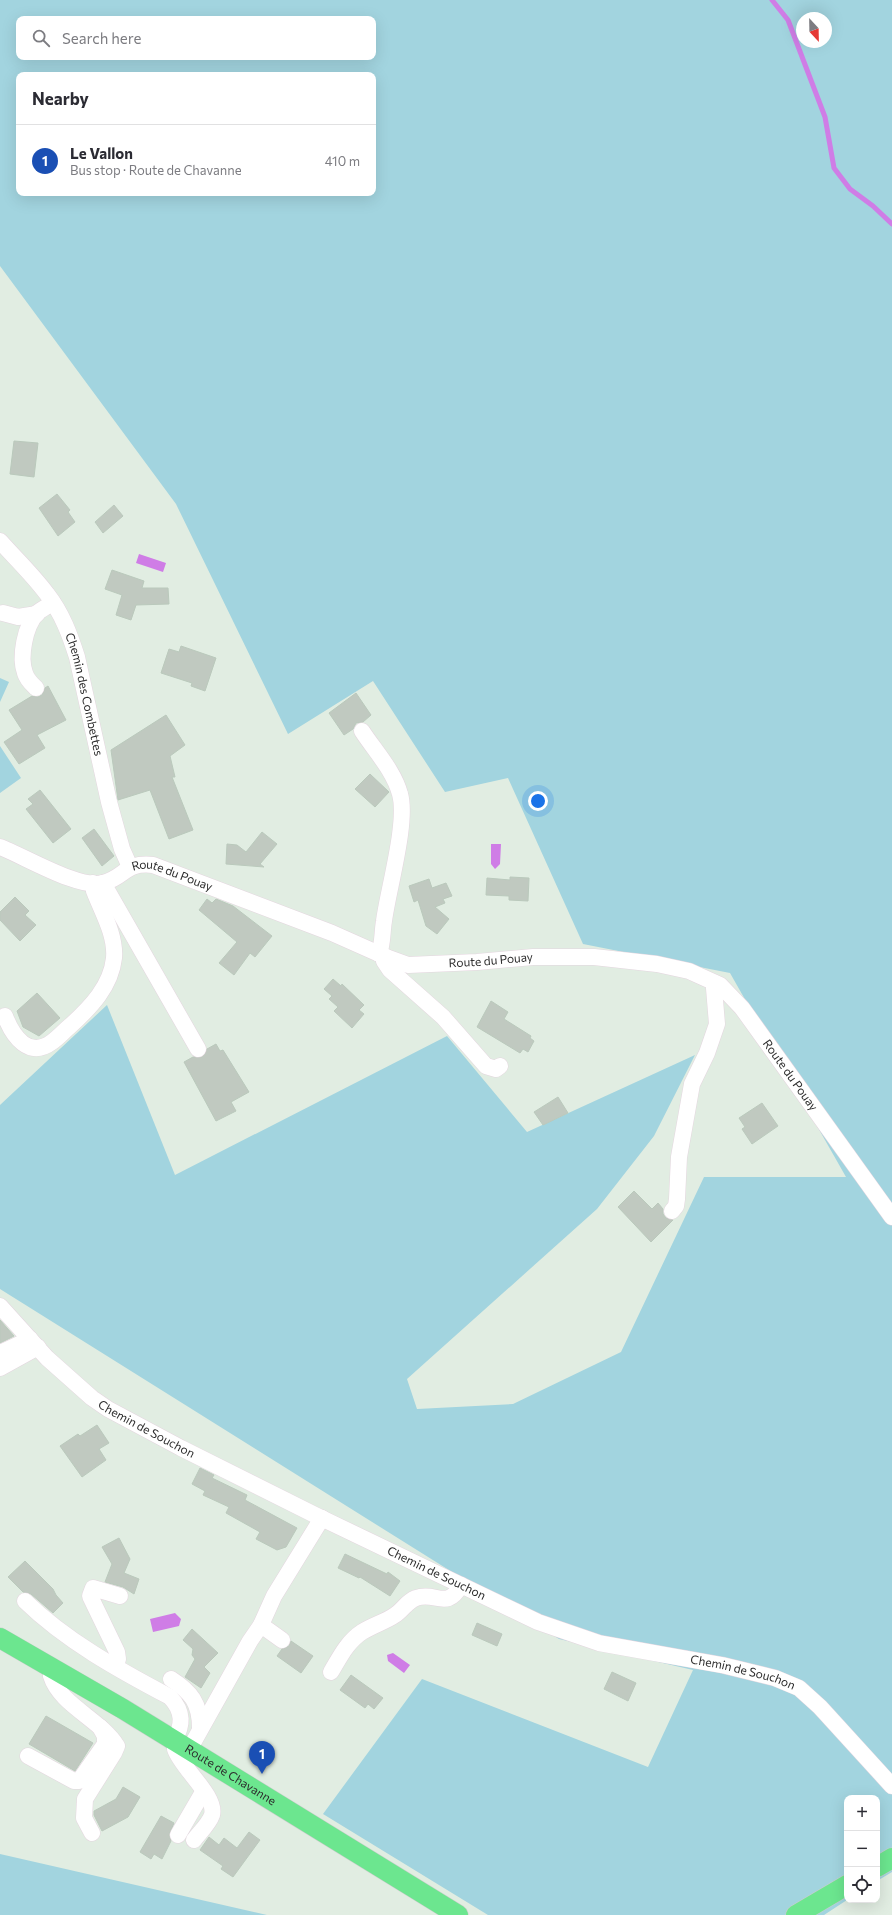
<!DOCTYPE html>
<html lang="en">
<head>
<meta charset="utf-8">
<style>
	body { margin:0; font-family:Commissioner,sans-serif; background:#f7f7f7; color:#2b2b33 }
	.controls { position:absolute; right:12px; bottom:12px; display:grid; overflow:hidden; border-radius:8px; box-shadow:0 4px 16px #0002 }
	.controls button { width:36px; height:36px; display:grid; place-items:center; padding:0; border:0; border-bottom:1px solid #e1e1e2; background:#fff; color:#2b2b33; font:20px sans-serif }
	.compass { position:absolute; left:796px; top:12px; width:36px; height:36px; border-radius:50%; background:#fff; box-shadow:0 4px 16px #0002; rotate:158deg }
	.you { position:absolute; left:538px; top:801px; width:14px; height:14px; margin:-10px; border:3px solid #fff; border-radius:50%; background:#1a73e8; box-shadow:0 0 0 6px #1a73e833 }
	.badge { display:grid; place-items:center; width:26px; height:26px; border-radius:50%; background:#2563eb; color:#fff; font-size:13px; font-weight:700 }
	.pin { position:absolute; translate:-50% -33px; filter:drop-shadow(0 1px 2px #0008) }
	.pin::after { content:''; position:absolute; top:21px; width:14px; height:12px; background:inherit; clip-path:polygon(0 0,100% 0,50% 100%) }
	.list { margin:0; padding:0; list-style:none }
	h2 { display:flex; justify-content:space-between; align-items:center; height:52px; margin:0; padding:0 16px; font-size:17px }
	h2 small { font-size:13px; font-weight:400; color:#7c7c81 }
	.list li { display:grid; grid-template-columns:26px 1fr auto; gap:12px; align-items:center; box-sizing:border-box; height:72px; padding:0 16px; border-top:1px solid #e1e1e2 }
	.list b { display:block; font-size:15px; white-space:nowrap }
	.list p { margin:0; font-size:13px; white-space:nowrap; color:#7c7c81 }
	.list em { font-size:13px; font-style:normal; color:#7c7c81 }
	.icon { flex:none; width:22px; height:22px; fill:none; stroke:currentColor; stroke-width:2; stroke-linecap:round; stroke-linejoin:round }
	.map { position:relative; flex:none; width:892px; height:1915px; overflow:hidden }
	.search { position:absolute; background:#fff; box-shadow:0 4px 16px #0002; left:16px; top:16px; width:360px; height:44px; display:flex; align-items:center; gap:10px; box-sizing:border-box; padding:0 14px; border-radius:8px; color:#7c7c81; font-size:15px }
	.panel { position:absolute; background:#fff; box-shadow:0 4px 16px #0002; left:16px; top:72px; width:360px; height:124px; border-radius:8px }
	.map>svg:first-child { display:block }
	.green { fill:#a2d4df; fill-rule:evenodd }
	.water { fill:#cf7de6 }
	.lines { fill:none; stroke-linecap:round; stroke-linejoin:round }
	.stream { stroke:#cf7de6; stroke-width:5 }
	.building { fill:#c0c9c0; stroke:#bac9bc }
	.minor-casing { stroke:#e4d6df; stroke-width:17 }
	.major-casing { stroke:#cdcdcd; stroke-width:21 }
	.minor { stroke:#fff; stroke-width:16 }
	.major { stroke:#6ce68f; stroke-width:20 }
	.labels { text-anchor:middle; stroke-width:4; stroke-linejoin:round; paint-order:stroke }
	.street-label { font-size:12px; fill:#2d2d2d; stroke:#fff }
</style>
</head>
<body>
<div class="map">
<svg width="892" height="1915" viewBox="0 0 892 1915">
	<rect width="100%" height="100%" fill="#e1ede2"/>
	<path class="green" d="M0,0H892V1872L877,1881V1798H847V1900L824,1915H488L323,1814L422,1679L648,1767L693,1670L559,1639L0,1289V1105L107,1005L175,1175L447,1036L527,1132L695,1055L654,1136L597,1209L407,1379L417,1409L513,1404L621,1352L704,1177H846L730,973L583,944L508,778L445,792L373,681L288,734L176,504L0,266ZM802,18H826V42H802ZM19,19H373V57H19ZM19,75H373V193H19Z
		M0,678L9,682L0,702Z
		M0,746L21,778L0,793Z
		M0,1854L267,1915H0Z"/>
	<path class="water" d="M139,554L166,563L163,572L136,563Z
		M491,844H501L500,864L495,869L491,864Z
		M175,1613L181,1619L179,1626L153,1632L150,1619Z
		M393,1653L410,1665L404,1673L388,1661L387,1655Z"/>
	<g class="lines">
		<path class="stream" d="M772,0L788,20L825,117L834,168L850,189L873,206L892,224"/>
	</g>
	<path class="building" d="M14,441L38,443L34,477L10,474Z
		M57,494L70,510L68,512L75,522L58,536L39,508Z
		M114,505L123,516L103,533L95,522Z
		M112,570L144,581L142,588H168L169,604L136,605L131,620L116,615L122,595L105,589Z
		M181,646L216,658L205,691L191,686L192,683L161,673L169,649L179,652Z
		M48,686L66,720L37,735L45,748L19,764L4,742L22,730L9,710L32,696L38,697L42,695L45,688Z
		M356,693L371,715L363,722L356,723L353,729L344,735L329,713Z
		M166,715L185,745L170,756L175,777H172L193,830L169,839L150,790L118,800L111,750Z
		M370,774L389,792L375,807L355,789Z
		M40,790L71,829L53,843L26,809L33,804L28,799Z
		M94,829L114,856L102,866L82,838Z
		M262,832L277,844L260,864L264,867L226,864L227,844L237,845L246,852Z
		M510,877L529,878L528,901L509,900V896L486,895L487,878L510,880Z
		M429,879L432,888L446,883L452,896L443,899L445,903L435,907L449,919L437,934L426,926L418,900L414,902L409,886Z
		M15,897L29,911L25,915L36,925L20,941L0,920V912Z
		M207,899L212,903L216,899L233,906L272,936L255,957L250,953L234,975L219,963L237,942L199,910Z
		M333,979L341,986L342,984L364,1005L359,1010L364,1014L352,1028L334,1011L338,1007L329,999L332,996L324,989Z
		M37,993L60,1018L39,1036L23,1027L17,1011Z
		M491,1001L508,1012L504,1019L531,1036L530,1038L534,1041L528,1052L523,1049L520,1053L477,1027Z
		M216,1044L220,1051L223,1050L249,1092L231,1102L236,1111L216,1121L184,1062L193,1057H202L207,1049Z
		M558,1097L568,1113L543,1125L534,1112Z
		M762,1103L778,1126L752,1144L742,1129L745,1127L739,1118Z
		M634,1191L652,1209L658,1203L663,1209V1214L666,1218L673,1220L651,1242L618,1207Z
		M0,1320L14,1336L0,1343Z
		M97,1425L109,1443L99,1449L106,1460L82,1477L60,1446L78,1434L80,1436Z
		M200,1468L214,1475L212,1478L247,1495L245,1500L297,1528L286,1547L277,1550L256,1539L260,1532L226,1513L229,1507L203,1495L205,1491L192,1484Z
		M119,1538L130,1559L124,1573L139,1579L134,1594L123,1587L105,1582L112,1564L102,1547Z
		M345,1554L387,1574L388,1572L400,1581L390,1596L360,1577L359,1578L338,1568Z
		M25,1561L53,1589L56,1595L63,1603L53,1613L31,1594L23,1592L8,1577Z
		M477,1623L502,1634L497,1646L472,1635Z
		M192,1629L218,1653L204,1667L210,1673L201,1688L185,1677L195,1659L192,1655L193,1649L183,1640Z
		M291,1641L313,1656L301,1673L277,1656L282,1649L289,1646Z
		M612,1672L636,1683L628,1701L604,1689Z
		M351,1675L383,1698L374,1709L368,1704L365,1708L340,1690Z
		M46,1716L93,1743L75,1771L29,1744Z
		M123,1787L140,1797L128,1817L102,1831L94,1815V1811L116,1799Z
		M161,1816L174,1823L169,1835L171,1841L162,1859L154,1854L151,1859L140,1852Z
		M249,1832L260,1840L233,1877L221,1869L223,1866L200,1850L209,1837L219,1845L224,1838L237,1848Z"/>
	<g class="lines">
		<defs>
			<g id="minor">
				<path id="s1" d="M0,541C16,559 33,575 47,594C62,613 70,635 77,657L109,802L122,849L130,867"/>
				<path d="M3,613L18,617L37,614"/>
				<path d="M36,688C32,684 27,680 25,673C19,657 25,626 37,613C42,609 48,606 53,603"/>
				<path d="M362,731C375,751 394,771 400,794C408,822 388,890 384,921C382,933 383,943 379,954"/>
				<path id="s2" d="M0,847C24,856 80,890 103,883C126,877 124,862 153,865L332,933L386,957L408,965L477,962L533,957H594L657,964L689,971L720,985L742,1008L892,1217"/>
				<path d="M103,883L198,1049"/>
				<path d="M386,957L384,961L390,970L443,1017L486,1066L496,1069L500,1066"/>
				<path d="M5,1016C13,1037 29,1059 52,1042C59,1037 64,1031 70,1026C91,1007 111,986 114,958C116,935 102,912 94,891L93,883"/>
				<path d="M672,1211L676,1206L677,1199L679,1157L692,1084L707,1053L717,1024L714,988L715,983"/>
				<path id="s3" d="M0,1306L47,1358L92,1398L108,1409L181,1448L315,1515L538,1622L599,1643L722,1665L775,1678L799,1688L820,1707L892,1786"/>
				<path d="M0,1353L30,1339"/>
				<path d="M0,1368L38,1347"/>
				<path d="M25,1601C66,1641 119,1670 170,1697C184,1712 183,1725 174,1741"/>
				<path d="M261,1625L282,1640"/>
				<path d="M115,1666L118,1659L117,1652L90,1596L93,1588L120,1596"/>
				<path d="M55,1669L51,1676C60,1705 100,1719 117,1746L114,1753L85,1799L84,1818L92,1833"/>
				<path d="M331,1672C340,1657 347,1642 362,1632C373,1625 385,1622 395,1615C403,1610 406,1602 416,1598C436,1591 447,1611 461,1585"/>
				<path d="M171,1679C191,1692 200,1703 200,1728"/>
				<path d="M179,1744L175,1749C181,1768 217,1796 212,1815C209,1824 199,1833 194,1840"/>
				<path d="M189,1750L250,1641L261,1625L274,1596L322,1518"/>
				<path d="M28,1756L74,1781H79L105,1744V1736L100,1727"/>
				<path d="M178,1835L203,1792"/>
			</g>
			<g id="major">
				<path id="s4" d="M0,1638L123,1709L458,1915"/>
				<path d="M877,1867L892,1858"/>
				<path d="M796,1915L847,1885"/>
			</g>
		</defs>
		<use href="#minor" class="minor-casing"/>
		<use href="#major" class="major-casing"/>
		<use href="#minor" class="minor"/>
		<use href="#major" class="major"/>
	</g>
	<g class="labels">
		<g class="street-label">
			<text dy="4" stroke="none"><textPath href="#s1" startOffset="179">Chemin des Combettes</textPath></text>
			<text dy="4" stroke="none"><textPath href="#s2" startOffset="186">Route du Pouay</textPath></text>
			<text dy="4" stroke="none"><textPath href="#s2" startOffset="522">Route du Pouay</textPath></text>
			<text dy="4" stroke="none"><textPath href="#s2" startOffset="870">Route du Pouay</textPath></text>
			<text dy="4" stroke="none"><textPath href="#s3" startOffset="193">Chemin de Souchon</textPath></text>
			<text dy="4" stroke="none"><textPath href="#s3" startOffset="517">Chemin de Souchon</textPath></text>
			<text dy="4" stroke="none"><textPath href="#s3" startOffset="841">Chemin de Souchon</textPath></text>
			<text dy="4" stroke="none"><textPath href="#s4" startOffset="268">Route de Chavanne</textPath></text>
		</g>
	</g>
</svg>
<div class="controls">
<button>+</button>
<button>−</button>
<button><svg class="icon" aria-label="locate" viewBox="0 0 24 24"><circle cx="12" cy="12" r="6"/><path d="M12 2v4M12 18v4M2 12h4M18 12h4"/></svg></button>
</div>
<svg class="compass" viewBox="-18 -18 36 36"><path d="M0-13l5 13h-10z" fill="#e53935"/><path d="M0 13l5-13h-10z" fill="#7c7c81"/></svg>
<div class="you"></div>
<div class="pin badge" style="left:262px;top:1774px;background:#1a4fb4">1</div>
<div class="search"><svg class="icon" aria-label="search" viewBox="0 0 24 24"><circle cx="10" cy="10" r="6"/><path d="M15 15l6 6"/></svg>Search here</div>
<section class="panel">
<h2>Nearby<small></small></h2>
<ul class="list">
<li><span class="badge" style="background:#1a4fb4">1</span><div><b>Le Vallon</b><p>Bus stop · Route de Chavanne</p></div><em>410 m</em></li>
</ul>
</section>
</div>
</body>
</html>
